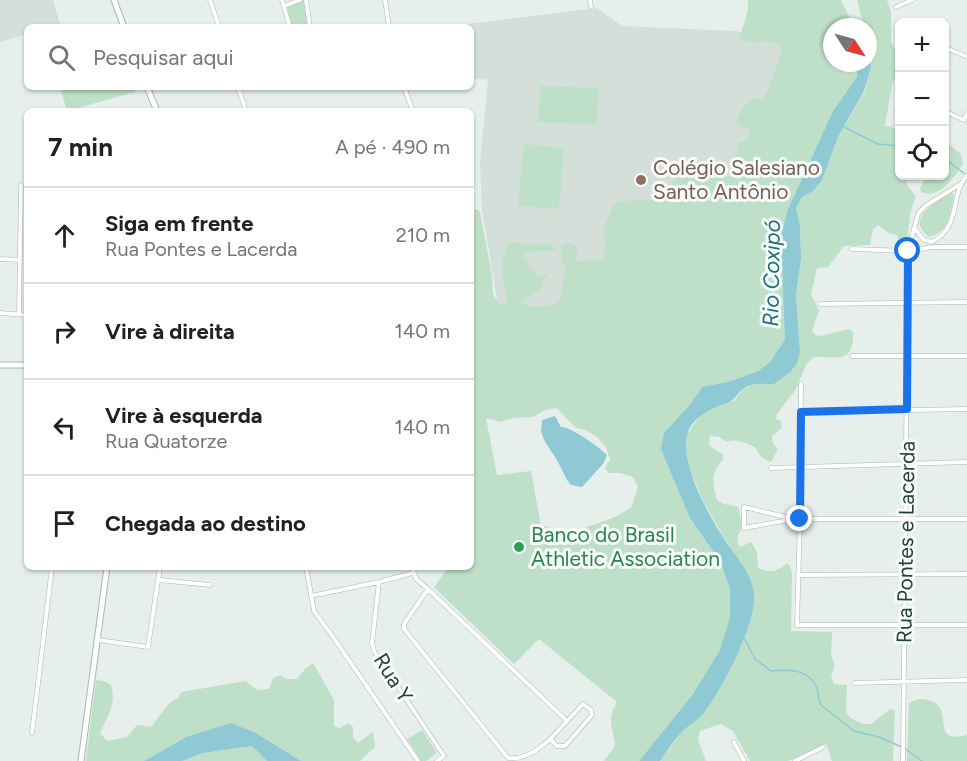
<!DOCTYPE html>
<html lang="pt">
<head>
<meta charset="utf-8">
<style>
	body { margin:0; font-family:Figtree,sans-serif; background:#f2f2f2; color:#202124 }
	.controls { position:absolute; right:18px; top:18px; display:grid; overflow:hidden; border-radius:9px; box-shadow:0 2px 4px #0004 }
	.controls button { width:54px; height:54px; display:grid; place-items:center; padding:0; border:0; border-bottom:2px solid #e0e0e0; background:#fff; color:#202124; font:30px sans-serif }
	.compass { position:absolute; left:823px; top:18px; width:54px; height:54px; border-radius:50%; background:#fff; box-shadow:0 2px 4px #0004; rotate:126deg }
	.stop { position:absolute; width:18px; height:18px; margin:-14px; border:4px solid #1a73e8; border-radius:50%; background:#fff }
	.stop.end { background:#1a73e8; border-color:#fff; box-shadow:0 2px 6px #0008 }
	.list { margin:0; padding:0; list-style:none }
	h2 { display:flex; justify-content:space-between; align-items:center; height:78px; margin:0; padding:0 24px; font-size:26px }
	h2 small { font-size:20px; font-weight:400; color:#757577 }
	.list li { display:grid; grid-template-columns:39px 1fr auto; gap:18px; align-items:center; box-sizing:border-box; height:96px; padding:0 24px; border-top:2px solid #e0e0e0 }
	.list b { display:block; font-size:22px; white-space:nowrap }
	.list p { margin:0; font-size:20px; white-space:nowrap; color:#757577 }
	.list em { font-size:20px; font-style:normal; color:#757577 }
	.icon { flex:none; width:33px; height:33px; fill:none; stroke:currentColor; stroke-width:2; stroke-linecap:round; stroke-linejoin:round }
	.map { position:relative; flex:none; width:967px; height:761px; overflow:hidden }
	.search { position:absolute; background:#fff; box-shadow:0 2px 4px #0004; left:24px; top:24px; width:450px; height:66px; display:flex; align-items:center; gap:15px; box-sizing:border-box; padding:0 21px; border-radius:9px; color:#757577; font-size:22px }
	.panel { position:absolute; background:#fff; box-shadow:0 2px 4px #0004; left:24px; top:108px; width:450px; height:462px; border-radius:9px }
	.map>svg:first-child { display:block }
	.built { fill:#d4dfda }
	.green { fill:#bfe0c8; fill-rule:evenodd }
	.water { fill:#8ec9d4 }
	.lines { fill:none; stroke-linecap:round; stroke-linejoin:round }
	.stream { stroke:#8ec9d4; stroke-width:1.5 }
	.street-casing { stroke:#a8b8b2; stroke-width:5 }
	.secondary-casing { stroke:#a4bbb3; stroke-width:7 }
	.street { stroke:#fff; stroke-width:4 }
	.secondary { stroke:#fff; stroke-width:5 }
	.route { stroke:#1a73e8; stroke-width:8 }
	.education-dot { fill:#8d6e63; stroke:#f7fbf9; stroke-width:2 }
	.leisure-dot { fill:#2e9e5b; stroke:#f7fbf9; stroke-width:2 }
	.labels { text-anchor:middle; stroke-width:6; stroke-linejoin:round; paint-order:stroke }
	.education-label { font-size:21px; fill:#785e54; stroke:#f7fbf9; text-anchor:start }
	.leisure-label { font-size:21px; fill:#27864d; stroke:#f7fbf9; text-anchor:start }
	.street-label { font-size:21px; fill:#24423a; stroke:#f7fbf9 }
	.water-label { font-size:22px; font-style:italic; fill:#1c6f80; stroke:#f7fbf9 }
</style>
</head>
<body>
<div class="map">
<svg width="967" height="761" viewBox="0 0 967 761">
	<rect width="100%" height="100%" fill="#e6efeb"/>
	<path class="built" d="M0,0H53L60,24L50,27H27V34L0,42Z
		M597,8L622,26L736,31L832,49V63H856L734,309H499L482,211L480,163L488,80L471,78V27H444Z"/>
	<path class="green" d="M305,0L309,27H291L286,7Z
		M748,0H841L854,27H832V63H856L857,77L833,111L788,209L781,235L786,340L770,362L758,371L731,381L702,387L689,406L680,491L690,518L721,563L730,589V617L721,650L693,694L639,761H604L615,746C613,724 606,723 617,702L539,639L514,664L434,587L449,567H471V211L477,209L480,212L492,275L493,294L500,304H508C503,283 499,263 508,243C522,242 538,247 551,244L556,250L527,252L522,256L538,277L550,272L543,281L540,291L519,302C531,309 550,309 560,299L566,267L562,263L561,246L568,243L578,247L575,261C584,263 592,259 602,259L606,241L603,230L614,205L620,201L655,200L668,194L670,187L676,177H729L738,166L740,157L736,155L738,142L744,141L749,135V130L736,123C741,110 747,95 763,99L767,92L782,51L778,43C764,40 752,45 739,40L748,10ZM557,408L576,428L585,430L597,437L606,447L610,460L605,468L608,473H620L633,477L638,487L631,508L613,518L586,527L576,539L564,540L546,526H541L531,471L497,475L486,418L501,422L513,418L533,417L545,410Z
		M857,0H887L891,13V42L899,58L900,66L892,85L885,126L899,129L900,176H909L906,183L916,197C908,212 910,228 906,244L899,243L897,235L889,233L878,225L873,229L870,245L844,246L828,267L817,268L811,294L819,311L812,330L815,335L821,336L849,329L853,332C854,365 837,356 813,357L806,365L796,389L777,414L776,419L781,421L782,428L772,436L773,443L778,449L771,462C763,459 759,456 756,448C747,443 736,438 727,442L719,437L710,436L709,445L723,455V460C710,472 713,485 717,500L724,504L739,507C739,513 742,523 741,528C739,536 735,538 740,547L751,542L757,552L758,567C769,574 777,572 787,563L790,566L792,574L791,631L832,632L831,656L835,666L831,676L834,684L847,685L846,712L850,718L863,724H871L890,709L895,710L893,761H832L826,744L788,761H750L733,731L721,724L700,731L698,739L706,761H660L681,733L702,715L740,648L749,625L751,582L741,562L721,533L704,503L691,472L686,451L687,434L701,414L715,406L734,401L743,389L756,383L774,384L800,352L796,295L801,259L800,226L795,209L802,197L813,191L822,180L838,137L865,91L871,68L868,27H864Z
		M540,86L599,88L597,124L538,122Z
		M60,87H134L135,92L67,111Z
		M945,141L961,154L963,164C954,177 940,200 921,192L920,188L927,176H944Z
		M524,144L564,148L559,209L518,206Z
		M951,193L954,195C950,213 950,232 929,237C904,218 936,202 951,193Z
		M313,663L334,700V726L340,728L348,723L353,727V737L358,743L373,732L375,747L360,761H301L256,733L186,737L144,761H86L96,680L104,681L111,685C117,705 107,716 100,734L108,741L127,737L137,725L151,727L169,703L178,698L181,692L246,681L257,690L269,689L273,678L281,675L286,679H297L305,669Z
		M919,699C963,700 924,746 967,735V761H907L909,703Z
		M422,730L437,753L426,761H421L407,739Z
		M252,746L267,761H182L203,753Z"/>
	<path class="water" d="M868,42L871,68L864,91L838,137L822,180L813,191L802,197L796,208L800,226L801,259L796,295L800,352L797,364L790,372L774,384C764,384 752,382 743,389C736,394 736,400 727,403C711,408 690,418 687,436C681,463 706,511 721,534C734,555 756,575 754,602C752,631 721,691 703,714C697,721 689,725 682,732C674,740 667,751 660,761H639L693,694L720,650L730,617V589L721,563L690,518L661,449L664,433L689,406L702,387L731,381L758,371L770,362L785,340L781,235L788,209L833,111L857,77L856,63H868Z
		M555,416L561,427C570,426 599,447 607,455L603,464L582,487L571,485L567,480L557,460L544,440L541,431L542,420Z
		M231,723L256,733L301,761H267L252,746L203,753L182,761H144L186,737Z"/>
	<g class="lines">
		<path class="stream" d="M842,126L878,144L900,146
			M944,158L966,175
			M744,638L755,659L771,671C788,669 808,669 816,686C819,692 817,699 821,705L854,731L879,737L904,748L922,761"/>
		<defs>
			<path id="street" d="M210,0L219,27
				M282,0L290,27
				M306,0L310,27
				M385,0L389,27
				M590,0L591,6
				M284,6L300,0
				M896,7L912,0
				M944,47L967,57
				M238,87L246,111
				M404,87L413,111
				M944,111L964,120L967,113
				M915,229L924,240L932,242
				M932,242C962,226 949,197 967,175
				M852,249L908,251L932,247H967
				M0,259L20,260
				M820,304L967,302
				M0,313L27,315
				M19,314L21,185
				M852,356H967
				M801,384L800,519L797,625H967
				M801,412L967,409
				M771,468L967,462
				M794,519L744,528V507L794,519H967
				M306,567L314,611L331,634L418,761
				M412,567L416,579L428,589L567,721C553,737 532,761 508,758L404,629V624L428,589
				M798,575L967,574
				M159,580L210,585
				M379,582L372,643L374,651L444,756L437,761
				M311,596L379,582L413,573
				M98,640L148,647L160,567
				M854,683L967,680
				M32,733L52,567
				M551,740L557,746H565L592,715L591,710L583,704L567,721
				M734,742L744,761
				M795,761L823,747
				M903,761L908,251L918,214L925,206L959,185"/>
			<path id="secondary" d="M114,0L124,27
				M147,87L157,111
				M0,365H27
				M81,761L107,567"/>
		</defs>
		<use href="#street" class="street-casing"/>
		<use href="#secondary" class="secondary-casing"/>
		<use href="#street" class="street"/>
		<use href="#secondary" class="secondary"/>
	</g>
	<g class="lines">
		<path class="route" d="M800,519L801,412L907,409L908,251"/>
	</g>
	<circle class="education-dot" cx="641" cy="180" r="6"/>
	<circle class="leisure-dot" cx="519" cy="547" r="6"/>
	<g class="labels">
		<g class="education-label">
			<text x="653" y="175">Colégio Salesiano<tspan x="653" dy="24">Santo Antônio</tspan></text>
		</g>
		<g class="leisure-label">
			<text x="531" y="542">Banco do Brasil<tspan x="531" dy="24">Athletic Association</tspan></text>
		</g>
		<g class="street-label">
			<text transform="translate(906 542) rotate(-89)" y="7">Rua Pontes e Lacerda</text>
			<text transform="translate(393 678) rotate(58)" y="7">Rua Y</text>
		</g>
		<g class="water-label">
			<text transform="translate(771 273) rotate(-89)" y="8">Rio Coxipó</text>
		</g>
	</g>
</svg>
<div class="controls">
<button>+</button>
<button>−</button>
<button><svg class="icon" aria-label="locate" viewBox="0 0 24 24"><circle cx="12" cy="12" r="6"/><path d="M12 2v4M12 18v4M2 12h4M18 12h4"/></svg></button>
</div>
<svg class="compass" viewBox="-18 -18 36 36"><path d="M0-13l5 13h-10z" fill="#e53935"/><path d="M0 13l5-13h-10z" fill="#757577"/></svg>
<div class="stop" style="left:908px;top:251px"></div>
<div class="stop end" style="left:800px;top:519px"></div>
<div class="search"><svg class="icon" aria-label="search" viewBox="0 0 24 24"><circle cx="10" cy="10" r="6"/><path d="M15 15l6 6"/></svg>Pesquisar aqui</div>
<section class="panel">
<h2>7 min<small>A pé · 490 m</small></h2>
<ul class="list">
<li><svg class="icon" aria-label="ahead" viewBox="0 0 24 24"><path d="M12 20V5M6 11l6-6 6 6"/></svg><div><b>Siga em frente</b><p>Rua Pontes e Lacerda</p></div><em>210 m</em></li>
<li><svg class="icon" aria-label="right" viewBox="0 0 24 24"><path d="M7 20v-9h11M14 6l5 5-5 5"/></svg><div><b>Vire à direita</b></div><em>140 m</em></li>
<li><svg class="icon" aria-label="left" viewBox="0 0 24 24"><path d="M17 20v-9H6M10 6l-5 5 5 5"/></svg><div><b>Vire à esquerda</b><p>Rua Quatorze</p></div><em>140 m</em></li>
<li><svg class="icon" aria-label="arrive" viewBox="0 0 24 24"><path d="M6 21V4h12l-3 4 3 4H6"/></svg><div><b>Chegada ao destino</b></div></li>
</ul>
</section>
</div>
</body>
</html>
